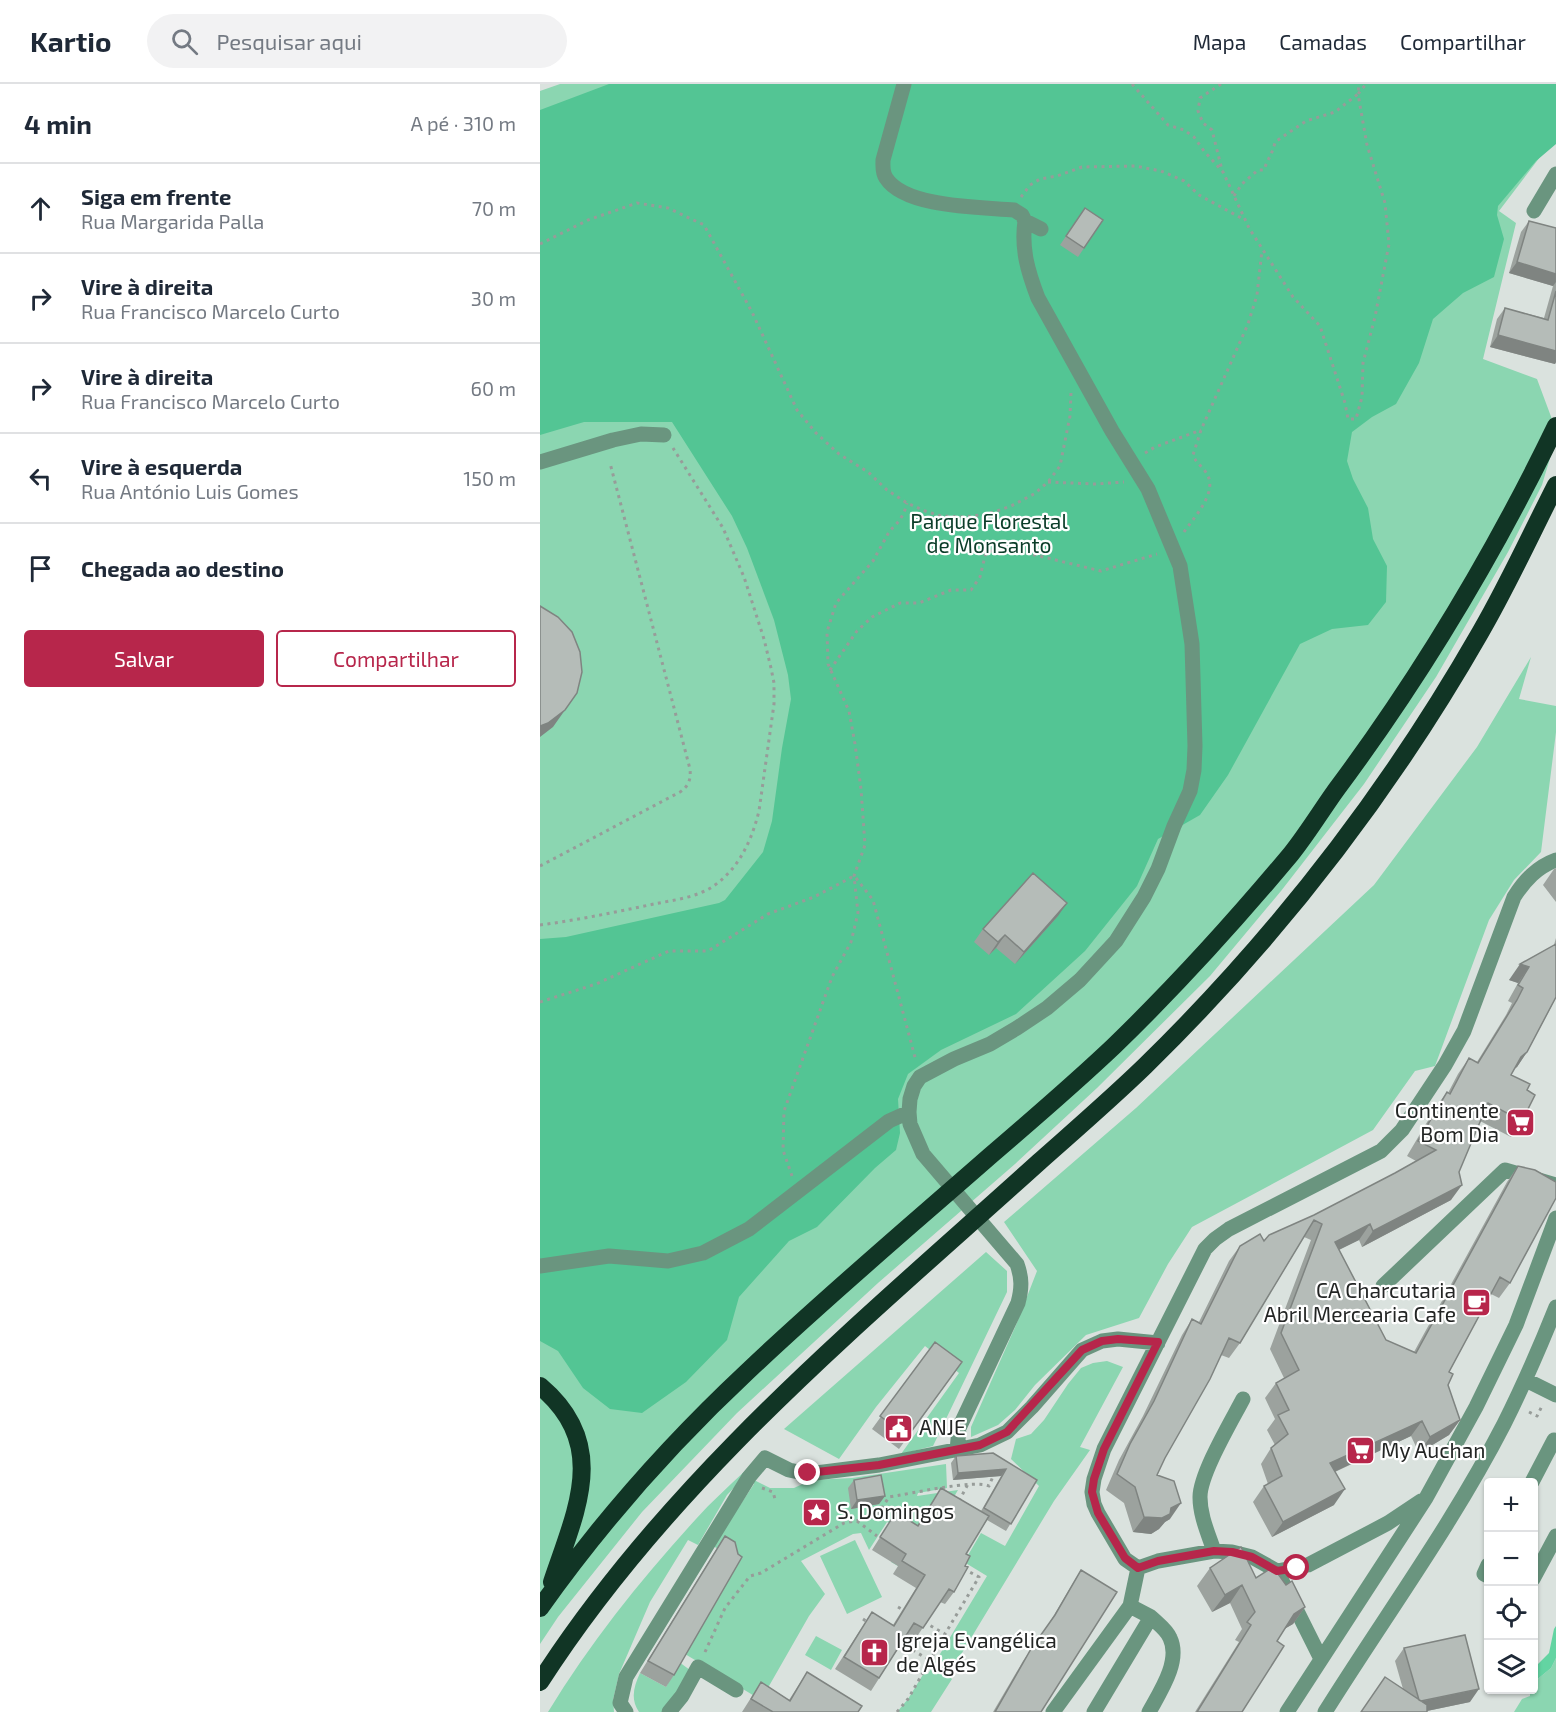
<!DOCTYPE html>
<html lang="pt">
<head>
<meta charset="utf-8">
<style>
	body { margin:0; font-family:"Exo 2",sans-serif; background:#f2f2f3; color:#1f2937 }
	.controls { position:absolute; right:18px; bottom:18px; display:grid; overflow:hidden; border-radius:6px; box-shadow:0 2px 4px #0004 }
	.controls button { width:54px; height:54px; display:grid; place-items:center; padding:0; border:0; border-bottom:2px solid #e0e1e3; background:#fff; color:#1f2937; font:30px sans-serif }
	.stop { position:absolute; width:18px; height:18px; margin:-14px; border:4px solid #b7264b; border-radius:50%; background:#fff }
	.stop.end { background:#b7264b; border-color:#fff; box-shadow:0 2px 6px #0008 }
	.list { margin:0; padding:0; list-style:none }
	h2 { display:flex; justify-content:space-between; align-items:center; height:78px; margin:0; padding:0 24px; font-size:26px }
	h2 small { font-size:20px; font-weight:400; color:#747a83 }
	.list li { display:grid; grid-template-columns:39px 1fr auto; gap:18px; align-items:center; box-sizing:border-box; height:90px; padding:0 24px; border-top:2px solid #e0e1e3 }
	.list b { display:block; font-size:22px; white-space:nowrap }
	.list p { margin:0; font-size:20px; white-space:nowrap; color:#747a83 }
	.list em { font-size:20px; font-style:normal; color:#747a83 }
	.actions { display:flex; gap:12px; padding:18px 24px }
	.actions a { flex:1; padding:14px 0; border:2px solid #b7264b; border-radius:6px; text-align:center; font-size:21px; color:#b7264b }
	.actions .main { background:#b7264b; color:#fff }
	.icon { flex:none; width:33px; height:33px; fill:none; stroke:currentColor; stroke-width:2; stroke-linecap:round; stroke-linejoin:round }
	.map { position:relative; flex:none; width:1016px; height:1628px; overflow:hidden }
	header { display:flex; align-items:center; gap:36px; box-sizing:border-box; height:84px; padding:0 30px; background:#fff; border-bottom:2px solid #e0e1e3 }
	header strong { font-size:28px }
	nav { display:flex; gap:33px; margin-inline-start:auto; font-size:21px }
	.search { width:420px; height:54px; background:#f2f2f3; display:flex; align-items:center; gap:15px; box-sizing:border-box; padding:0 21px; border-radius:33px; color:#747a83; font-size:22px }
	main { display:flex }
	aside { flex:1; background:#fff }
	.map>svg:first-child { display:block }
	.green { fill:#8bd6b1 }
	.forest { fill:#53c594 }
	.water { fill:#63d4a2 }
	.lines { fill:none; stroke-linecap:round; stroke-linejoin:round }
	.path { stroke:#979c99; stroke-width:3; stroke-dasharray:3 4.5; stroke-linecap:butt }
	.minor { stroke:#6a957f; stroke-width:15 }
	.highway { stroke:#113525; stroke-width:18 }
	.wall { fill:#9ca29e }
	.shaded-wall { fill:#7f8481 }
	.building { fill:#b5bcb8; stroke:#7f8481; stroke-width:1.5 }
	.route { stroke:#b7264b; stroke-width:8 }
	.labels { text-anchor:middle; stroke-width:4.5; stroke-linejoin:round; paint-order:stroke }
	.park-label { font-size:21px; fill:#0b3d29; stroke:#fff }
	.poi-label { font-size:21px; fill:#232524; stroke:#fff; text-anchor:start }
</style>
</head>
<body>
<header>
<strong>Kartio</strong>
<div class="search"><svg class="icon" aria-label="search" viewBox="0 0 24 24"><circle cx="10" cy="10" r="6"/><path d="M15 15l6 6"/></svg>Pesquisar aqui</div>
<nav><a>Mapa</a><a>Camadas</a><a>Compartilhar</a></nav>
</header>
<main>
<aside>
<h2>4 min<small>A pé · 310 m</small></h2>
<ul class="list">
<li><svg class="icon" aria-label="ahead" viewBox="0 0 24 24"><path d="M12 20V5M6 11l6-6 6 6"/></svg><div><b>Siga em frente</b><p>Rua Margarida Palla</p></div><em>70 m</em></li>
<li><svg class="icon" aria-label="right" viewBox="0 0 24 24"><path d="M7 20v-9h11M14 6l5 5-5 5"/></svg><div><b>Vire à direita</b><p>Rua Francisco Marcelo Curto</p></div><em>30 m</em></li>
<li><svg class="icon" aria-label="right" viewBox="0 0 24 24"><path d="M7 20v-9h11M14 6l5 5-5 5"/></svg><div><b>Vire à direita</b><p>Rua Francisco Marcelo Curto</p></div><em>60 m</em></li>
<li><svg class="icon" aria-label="left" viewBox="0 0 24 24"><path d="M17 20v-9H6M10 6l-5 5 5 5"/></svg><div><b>Vire à esquerda</b><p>Rua António Luis Gomes</p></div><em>150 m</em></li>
<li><svg class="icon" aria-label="arrive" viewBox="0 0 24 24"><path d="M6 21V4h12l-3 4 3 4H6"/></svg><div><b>Chegada ao destino</b></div></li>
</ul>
<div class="actions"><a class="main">Salvar</a><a>Compartilhar</a></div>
</aside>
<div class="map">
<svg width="1016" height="1628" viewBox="0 0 1016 1628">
	<rect width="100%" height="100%" fill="#dae2de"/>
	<path class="green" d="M20,0H1016V52L959,127L976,139L943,275L997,295L1016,346V354L1002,401L968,468L896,593L824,700L741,807L670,892L557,1004L475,1080L338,1199L197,1329L102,1428L18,1533L0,1560V7Z
		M991,573L979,615L1016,622V648L1001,768L974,796L949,836L895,982L875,987L833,1046L652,1143L628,1180L599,1234L546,1251L495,1301L475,1326L458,1341L431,1353V1343L476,1241L497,1187L464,1138L596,1024L834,801L937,663Z
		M446,1168L467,1187V1208L393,1362L361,1370L419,1289L385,1262L336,1323L299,1375L244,1345Z
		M567,1277L583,1283L540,1363L550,1366L514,1417L408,1592L412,1595L391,1628H357L368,1615L384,1589L388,1590L447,1492L424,1478L441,1449L465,1462L499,1402L471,1375L476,1355L491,1350L504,1336L528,1300L541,1284L553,1279Z
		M406,1380L407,1404L378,1409L377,1412L418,1406L408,1423L358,1482L351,1478L367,1453L357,1443L347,1438L329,1466L321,1449L313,1450L261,1477L285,1510L269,1532L221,1616L145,1570L187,1470L173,1462L214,1400V1396L230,1404H254L271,1396L312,1394Z
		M205,1387L207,1390L187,1411L158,1461L148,1456L110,1518L79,1590L73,1616L74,1628H8C50,1559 101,1495 156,1435C171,1418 188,1403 205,1387Z
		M315,1456L342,1513L307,1530L280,1472Z
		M276,1552L302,1566L291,1586L265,1571Z
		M1016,1574V1628H974L982,1615L990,1612V1606H993L994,1598L1011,1584Z
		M139,1578L150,1586L130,1621L122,1628H99C90,1615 94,1602 100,1589L126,1603Z"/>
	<path class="forest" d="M69,0H1016V60L996,77L958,122L957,131L964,155L954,193L923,209L893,235L879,279L856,320L832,333L812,348L807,377L813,395L828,424L833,455L847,482L846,518L828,541L792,545L760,560L688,691L660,731L618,755L597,802L545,867L476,930L401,966L368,990L358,1015L360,1049L356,1066L335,1084L277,1143L249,1157L199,1213L187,1256L146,1298L102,1329L70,1325L43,1304L18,1267L0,1257V855L26,853L179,819L185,816L223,768L232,737L242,664L251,615L248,591L234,536L207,464L192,432L132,338H44L0,351V26Z"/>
	<path class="water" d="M1016,1542V1574L1011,1584L994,1598V1584L1009,1569L1014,1545Z"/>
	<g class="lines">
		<path class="path" d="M592,0L628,41L644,46L654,53L664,67L683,88L709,144L753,213L780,242L805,319L808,335H816L822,313L823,279L835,233L849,160L845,119L827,61L818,10L826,0
			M681,0L660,14L658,27L663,39L672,46L682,86
			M694,112L702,100L718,86H724C727,76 733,69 735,58L766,37L795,28L818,10L819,0
			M481,113L490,101L500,95L517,92L542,83L595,82L621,87L644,97L659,111L703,135
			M0,160L48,136L97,119L128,124L164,141L212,228L257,326L276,349L299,370L328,388L347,406L367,419L385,427L401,432L424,433L448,430L471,422L494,410L508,398L520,382L530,332L531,309
			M605,369L615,363L661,346
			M508,398L555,400L584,398
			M644,448C654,433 678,409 667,390C663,383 656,379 653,371L661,346L708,240L717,211L722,166
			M290,586L317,547L332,533L360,519H379L411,506H431L440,493L446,468L466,464L561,487L617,470
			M0,782L140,708C149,702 151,695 150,685L70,379
			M316,794L333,816L376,977
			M0,841C38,836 76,828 114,820C134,816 159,813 175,801C200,783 212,755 219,727L234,620V599L231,584L224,555L204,493L183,444L133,364
			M0,918L56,900L129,867H168L228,830L274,813L314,792
			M252,1092L243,1066L244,1027L292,893L311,858L318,829L314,792L325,761L321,705L315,660L309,627L288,580L287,548L296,519L333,477L349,448L359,437L364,429L367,419
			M989,1328L997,1332L1002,1322
			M222,1404L233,1408L235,1415
			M419,1417L428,1400
			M317,1437L337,1452
			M358,1523L365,1527
			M323,1535L329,1539
			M384,1538L405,1550L439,1493L424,1485
			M360,1558L389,1576
			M165,1568L185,1524L210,1492L221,1489L304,1439L336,1433L349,1413C369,1410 435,1395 449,1402L454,1390
			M357,1628L368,1615L405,1550"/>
		<path class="minor" d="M364,0L343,76C343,82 342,88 346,94C365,124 442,123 474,126L482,131L485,137L501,145
			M994,127L1016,90
			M0,378L73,356L101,350L124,351
			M0,1182L69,1172L128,1177L163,1169L209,1145L349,1037L369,1028
			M843,1202L965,1086L1016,1101
			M986,1296L1016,1311
			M703,1315C691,1338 660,1390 660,1413C660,1432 668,1449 674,1467L692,1468L712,1473L737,1487L781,1575
			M417,1367L419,1344L478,1219C482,1204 482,1194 477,1180L383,1070L370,1040L369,1028L370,1015L374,1002L380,993L414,975L450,960L477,944L507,924L540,896L576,857L604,813L618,785L634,742L650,707L654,686L655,662L652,560L640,482L608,405L572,347L498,214C488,188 481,165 485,137
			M992,1398L1014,1356L1016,1357
			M948,1481L944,1490L948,1492
			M598,1484L585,1475L558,1429L554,1420L552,1408L554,1395L564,1365L665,1165L675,1155L689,1145L841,1067L862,1046L905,981L924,947L974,813C985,796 997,783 1016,776
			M737,1487L768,1481L848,1439L881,1417
			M993,1495L1016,1452
			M86,1628L80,1619L86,1593L209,1393L225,1374L249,1386L268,1390L339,1381L440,1361L467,1348L492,1323L542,1266L562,1257L578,1255L618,1259
			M129,1628L142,1612L158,1583L196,1606
			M513,1628L590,1522L598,1484L618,1477L674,1467
			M554,1628L611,1533L590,1522
			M609,1628C620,1608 641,1577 630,1554C627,1546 617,1539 611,1533
			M747,1628L886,1414L936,1323L976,1241L1016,1134
			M785,1628C845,1532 912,1441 964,1340C983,1302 1000,1263 1016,1223"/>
		<path class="highway" d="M0,1302C70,1361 36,1426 12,1498
			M0,1524C61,1438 132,1358 208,1287C286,1213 369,1143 450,1072C492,1036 534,1000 574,962C636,902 695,837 751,770C767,750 781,727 796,706C881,592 954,470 1016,342
			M0,1598C131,1394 321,1239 499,1078C535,1046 571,1015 605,982C736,854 849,708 940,549C968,501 991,450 1016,401"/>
	</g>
	<path class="wall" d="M545,124L563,136L538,173L520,161Z
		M989,137L1016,144V278L1015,280L950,263L957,235L965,224L1004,234L1013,202L969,189L981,148Z
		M1016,784V818L1003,801L1014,785Z
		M518,832L475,880L456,864L449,871L434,858L443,845Z
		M1016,854V914L987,968L977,983L974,985L971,991L987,1006L982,1037L971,1053L940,1037L919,1088L911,1116L822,1163L819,1156L799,1166L846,1256L874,1268L967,1098L978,1082L970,1199L959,1214L951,1210L909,1288L908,1301L920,1336L909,1351L879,1369L871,1352L795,1388L794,1421L732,1453L713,1418L724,1402L728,1400L721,1380L731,1364L735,1361L727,1346L735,1335L725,1314L736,1299L744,1294L730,1265L771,1156L764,1153L700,1259L689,1274L681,1271L625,1374L617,1391L630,1435L625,1438L619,1445L611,1450L593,1448L584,1419L566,1406L579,1376L603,1332L642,1251L652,1235L659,1238L689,1177L700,1162L724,1157L855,1089L876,1077L867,1072L896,1023L907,1008L908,1009L918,990L929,974L937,978L966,931L972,919L968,917L978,899L969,896L1014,861Z
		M395,1258L422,1278L359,1365L332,1345Z
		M416,1372L497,1396L466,1447L447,1436L426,1470L425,1482L414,1508L405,1520L400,1518L374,1557L366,1552L331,1607L295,1585L332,1528L353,1541L376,1504L353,1490L358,1482L332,1466L356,1428L377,1442L401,1404L441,1427L461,1392L413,1396L411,1379Z
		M314,1396L345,1412L339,1420L311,1425L308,1404Z
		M185,1452L134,1591L126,1603L100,1589L177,1464Z
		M670,1484L716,1494L746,1501L765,1523L753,1540L744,1545L737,1557L702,1628H655L699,1558L695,1556L702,1545L690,1519L672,1528L657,1502Z
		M541,1486L501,1628H453L483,1577L507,1543L533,1499Z
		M864,1564L930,1618L887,1627L863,1605L855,1577Z
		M267,1588L318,1628H202L221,1598L249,1616Z"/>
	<path class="shaded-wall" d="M977,178L1016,190V198L1013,202L969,189Z
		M958,251L1016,267V278L1015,280L950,263Z
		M25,626L13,643L0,653V642Z
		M527,819L518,832L475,880L484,868Z
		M465,851L456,864L449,871L458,858Z
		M980,880L989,883L978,899L969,896Z
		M987,968L977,983L970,988L981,973Z
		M922,1101L911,1116L822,1163L833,1147Z
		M830,1140L819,1156L784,1173L795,1158Z
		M920,1336L909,1351L879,1369L890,1353Z
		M882,1337L871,1352L779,1395L790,1379Z
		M466,1385L461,1392L413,1396L418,1389Z
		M805,1405L794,1421L732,1453L743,1438Z
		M345,1412L339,1420L311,1425L317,1416Z
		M641,1419L630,1435L625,1438L619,1445L611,1450L593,1448L604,1433L631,1424Z
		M702,1501L690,1519L672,1528L685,1511Z
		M765,1523L753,1540L741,1547L754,1530Z
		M939,1605L930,1618L882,1628L879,1618Z"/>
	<path class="building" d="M545,124L563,136L544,164L526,152Z
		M989,137L1016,144V190L977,178Z
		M1016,207V267L958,251L965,224L1008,236Z
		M0,522L18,533L32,548L40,568L42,588L37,609L25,626L8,639L0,642Z
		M493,789L527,819L484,868L465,851L458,858L443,845Z
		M1016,860V913L987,968L981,973L971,991L990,1000L987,1006L995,1011L982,1037L948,1019L919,1088L922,1101L833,1147L830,1140L795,1158L846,1256L876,1269L978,1082L995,1086L1016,1098V1114L970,1199L960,1193L909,1288L913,1290L908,1301L920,1336L890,1353L882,1337L790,1379L805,1405L743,1438L724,1402L742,1392L731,1364L748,1350L738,1331L749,1326L736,1299L759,1286L741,1249L782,1140L774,1136L700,1259L689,1254L670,1295L625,1374L617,1391L634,1397L641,1419L631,1424L630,1430L622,1434L604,1433L595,1403L577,1390L590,1360L614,1317L652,1235L661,1240L700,1162L720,1150L724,1157L729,1151L774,1131L855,1089L896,1066L878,1057L907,1008L910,1010L929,974L938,979L977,916L983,904L978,901L989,883L980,880Z
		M395,1258L422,1278L368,1352L340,1332Z
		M453,1369L497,1396L471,1440L444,1424L466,1385L418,1389L416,1372Z
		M341,1391L345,1412L317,1416L314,1396Z
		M401,1404L449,1432L426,1470L430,1472L425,1482L428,1483L414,1508L409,1505L383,1544L374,1539L339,1594L304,1573L332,1528L354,1542L385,1491L362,1477L366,1470L340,1453L356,1428L378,1442Z
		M185,1452L195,1458L198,1470L202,1473L134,1591L108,1577Z
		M701,1463L716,1494L733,1483L746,1501L752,1497L765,1523L754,1530L737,1557L744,1562L702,1628H657L711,1541L707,1538L715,1528L702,1501L685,1511L670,1484Z
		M541,1486L577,1508L501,1628H455L491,1565L515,1531Z
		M925,1551L939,1605L881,1617L879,1616L864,1564Z
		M267,1588L322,1622L318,1628H233L211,1615L221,1598L250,1617Z
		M845,1593L887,1621V1628H821Z"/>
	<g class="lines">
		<path class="route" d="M268,1389L339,1381L440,1361L467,1348L542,1266L562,1257L578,1255L618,1258L564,1365L554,1395L552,1408L558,1429L585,1474L598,1484L618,1477L674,1467L692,1468L712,1473L737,1487L757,1484"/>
	</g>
	<defs>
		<symbol id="supermarket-square" viewBox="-11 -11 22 22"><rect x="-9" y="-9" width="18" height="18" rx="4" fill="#b7264b" stroke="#fff"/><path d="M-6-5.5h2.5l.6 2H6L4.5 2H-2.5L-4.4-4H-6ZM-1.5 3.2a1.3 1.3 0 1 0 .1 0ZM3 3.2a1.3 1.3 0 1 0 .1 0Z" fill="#fff"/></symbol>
		<symbol id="cafe-square" viewBox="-11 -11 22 22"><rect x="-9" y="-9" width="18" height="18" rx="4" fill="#b7264b" stroke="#fff"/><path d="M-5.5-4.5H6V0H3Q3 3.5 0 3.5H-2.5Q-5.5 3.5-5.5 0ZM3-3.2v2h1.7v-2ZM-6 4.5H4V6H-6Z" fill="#fff"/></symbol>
		<symbol id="civic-square" viewBox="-11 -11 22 22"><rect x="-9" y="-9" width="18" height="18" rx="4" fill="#b7264b" stroke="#fff"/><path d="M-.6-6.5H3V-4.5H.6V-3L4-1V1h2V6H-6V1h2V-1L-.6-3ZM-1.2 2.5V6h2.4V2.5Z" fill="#fff"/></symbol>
		<symbol id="sight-square" viewBox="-11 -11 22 22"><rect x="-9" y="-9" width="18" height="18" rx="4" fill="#b7264b" stroke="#fff"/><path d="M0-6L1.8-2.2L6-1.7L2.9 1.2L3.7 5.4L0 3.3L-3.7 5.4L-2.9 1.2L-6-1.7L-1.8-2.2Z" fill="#fff"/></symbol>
		<symbol id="church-square" viewBox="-11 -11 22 22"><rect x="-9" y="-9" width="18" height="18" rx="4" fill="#b7264b" stroke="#fff"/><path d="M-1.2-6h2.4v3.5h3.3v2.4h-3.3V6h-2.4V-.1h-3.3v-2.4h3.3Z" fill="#fff"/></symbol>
	</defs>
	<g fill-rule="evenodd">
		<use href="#supermarket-square" x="964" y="1022" width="33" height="33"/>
		<use href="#cafe-square" x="920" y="1202" width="33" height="33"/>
		<use href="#civic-square" x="342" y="1328" width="33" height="33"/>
		<use href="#supermarket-square" x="804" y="1350" width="33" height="33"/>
		<use href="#sight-square" x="260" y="1412" width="33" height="33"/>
		<use href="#church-square" x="318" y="1552" width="33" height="33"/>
	</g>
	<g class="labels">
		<g class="park-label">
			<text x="449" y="445">Parque Florestal<tspan x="449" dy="24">de Monsanto</tspan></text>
		</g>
		<g class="poi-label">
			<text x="959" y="1034" text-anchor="end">Continente<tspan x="959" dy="24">Bom Dia</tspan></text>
			<text x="916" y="1214" text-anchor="end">CA Charcutaria<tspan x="916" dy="24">Abril Mercearia Cafe</tspan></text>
			<text x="379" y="1351">ANJE</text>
			<text x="841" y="1374">My Auchan</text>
			<text x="297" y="1435">S. Domingos</text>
			<text x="356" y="1564">Igreja Evangélica<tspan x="356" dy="24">de Algés</tspan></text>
		</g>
	</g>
</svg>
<div class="controls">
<button>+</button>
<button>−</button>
<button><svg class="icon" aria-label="locate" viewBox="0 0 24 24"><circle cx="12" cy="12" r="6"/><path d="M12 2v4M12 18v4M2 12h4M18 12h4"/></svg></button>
<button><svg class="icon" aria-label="layers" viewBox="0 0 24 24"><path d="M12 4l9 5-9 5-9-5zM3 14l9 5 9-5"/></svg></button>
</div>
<div class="stop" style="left:757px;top:1484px"></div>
<div class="stop end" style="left:268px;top:1389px"></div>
</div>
</main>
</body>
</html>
